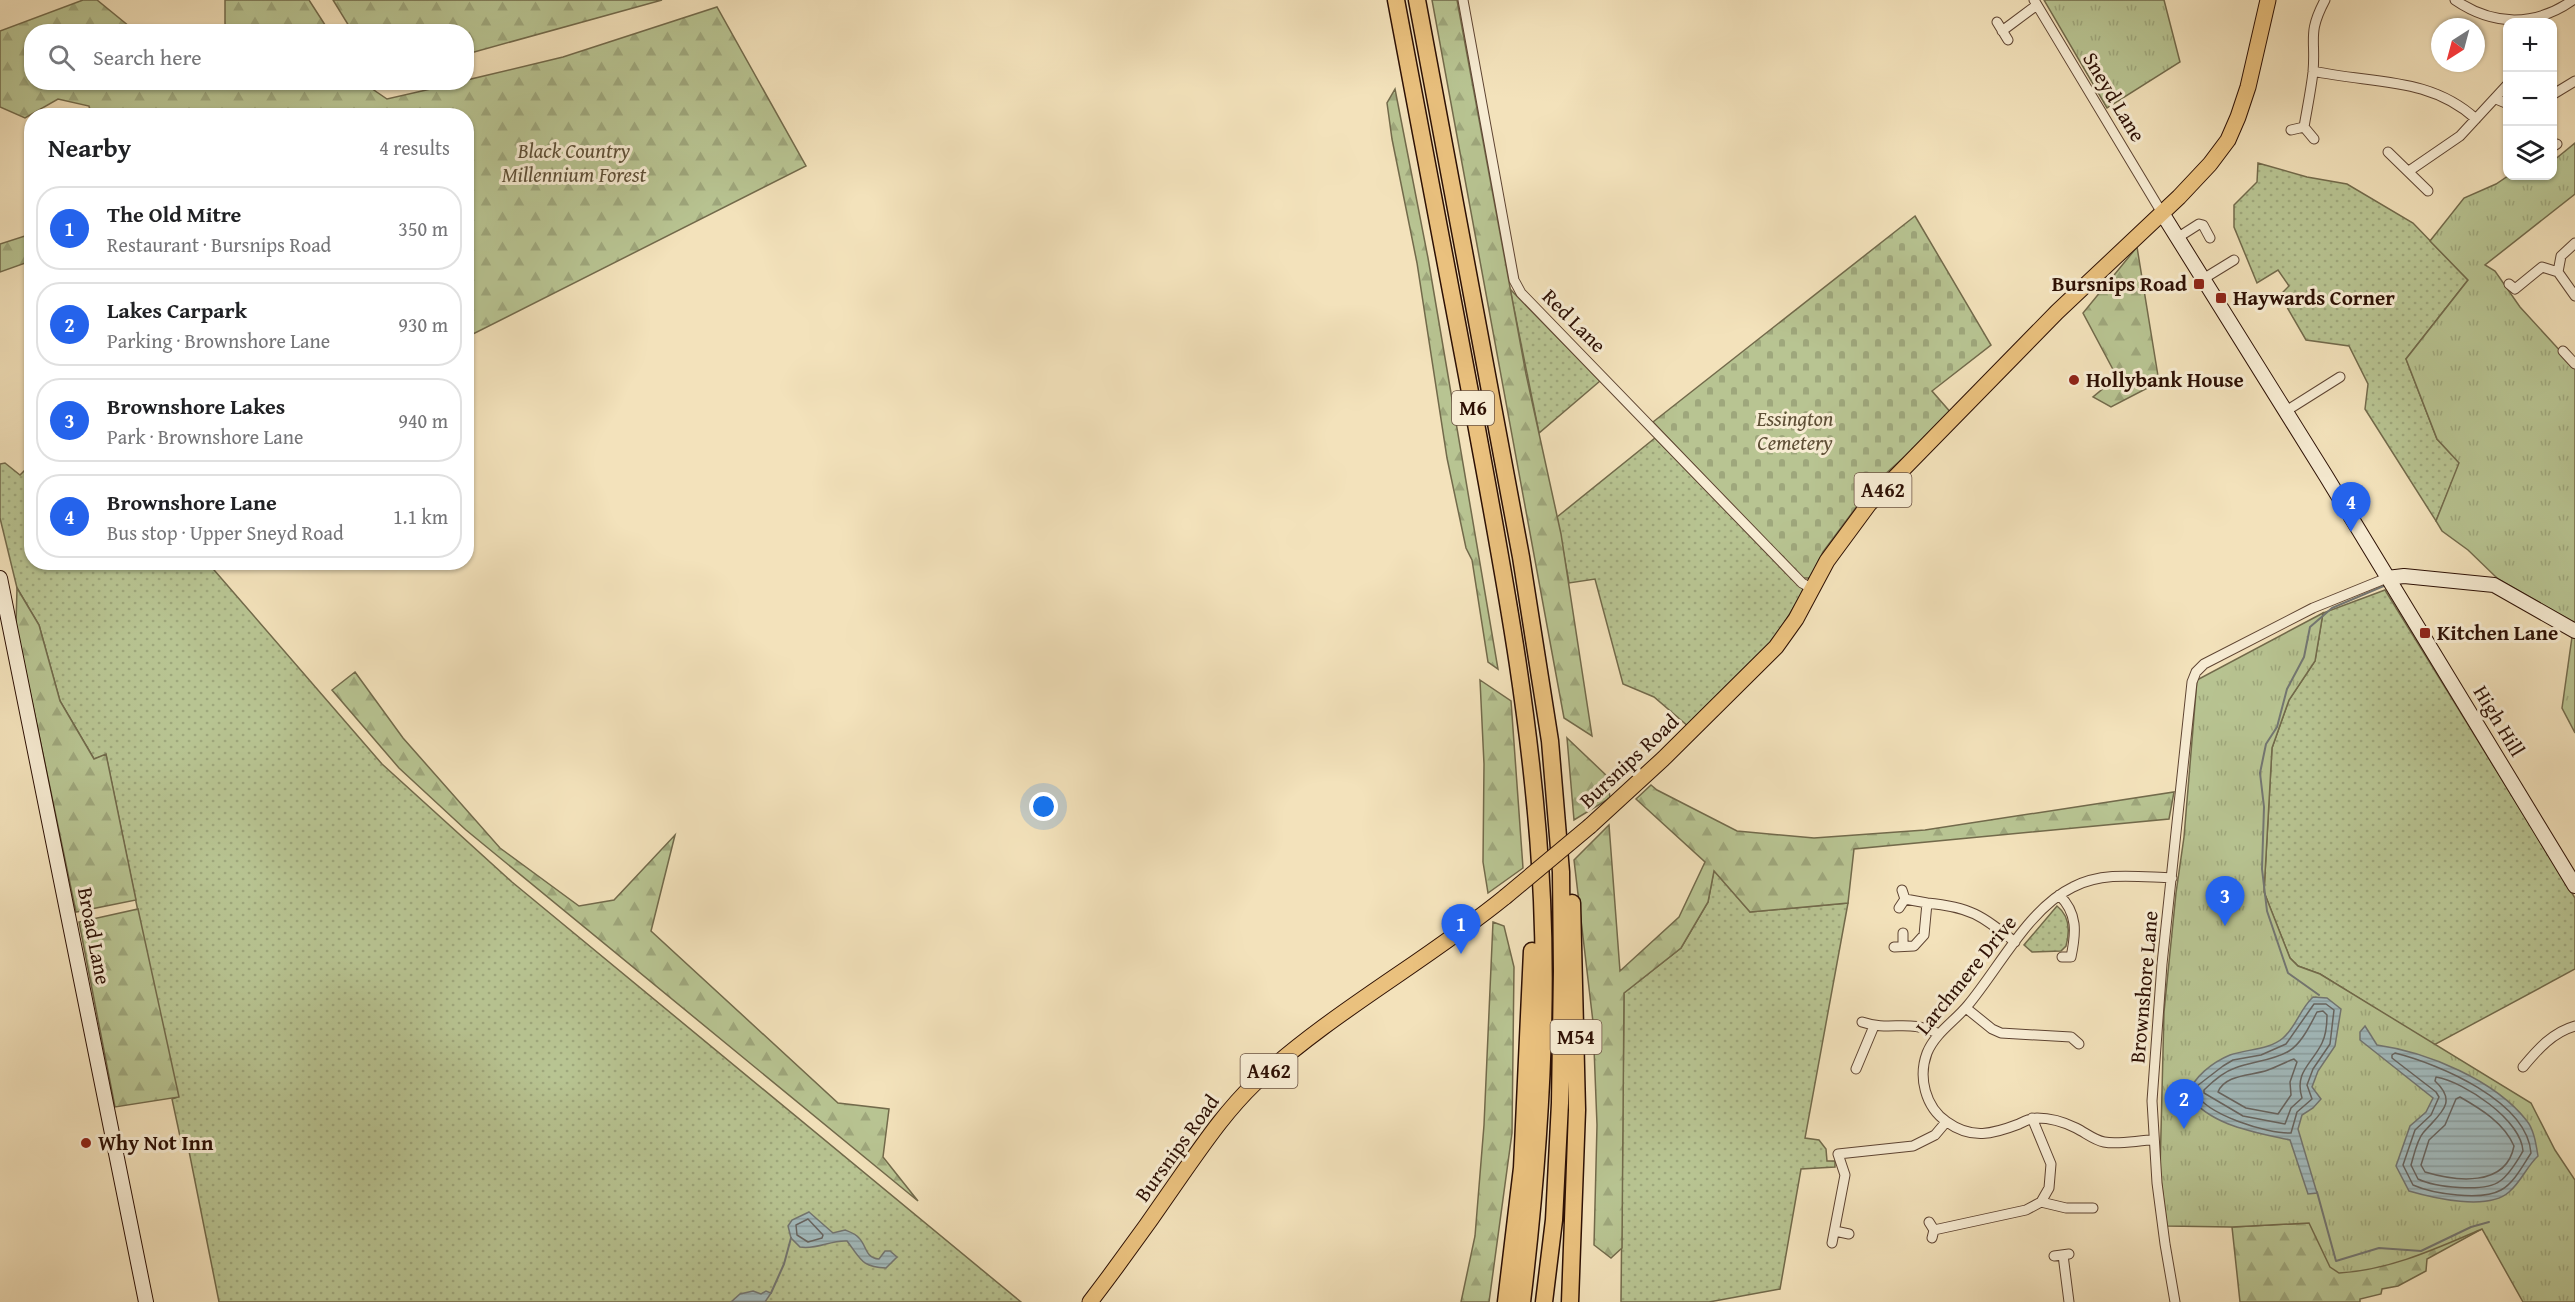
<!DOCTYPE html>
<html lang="en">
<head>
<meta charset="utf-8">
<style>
	body { margin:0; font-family:"Gentium Book Plus",serif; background:#f2f2f2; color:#202124 }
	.controls { position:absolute; right:18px; top:18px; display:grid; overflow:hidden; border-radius:12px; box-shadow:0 2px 4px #0004 }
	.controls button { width:54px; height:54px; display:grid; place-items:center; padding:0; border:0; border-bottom:2px solid #e0e0e0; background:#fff; color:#202124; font:30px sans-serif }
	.compass { position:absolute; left:2431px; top:18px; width:54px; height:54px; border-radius:50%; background:#fff; box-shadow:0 2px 4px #0004; rotate:216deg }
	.you { position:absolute; left:1044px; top:807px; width:21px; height:21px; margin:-15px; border:4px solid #fff; border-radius:50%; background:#1a73e8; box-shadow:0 0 0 9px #1a73e833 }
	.badge { display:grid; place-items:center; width:39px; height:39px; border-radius:50%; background:#2563eb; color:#fff; font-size:20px; font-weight:700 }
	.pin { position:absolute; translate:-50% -50px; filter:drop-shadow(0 2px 3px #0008) }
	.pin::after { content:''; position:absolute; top:32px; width:21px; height:18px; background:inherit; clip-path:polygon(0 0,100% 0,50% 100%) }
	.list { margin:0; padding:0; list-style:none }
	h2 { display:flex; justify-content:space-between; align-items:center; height:78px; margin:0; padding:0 24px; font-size:26px }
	h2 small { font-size:20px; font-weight:400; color:#757577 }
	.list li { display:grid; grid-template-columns:39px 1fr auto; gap:18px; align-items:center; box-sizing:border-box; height:84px; margin:0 12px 12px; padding:0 12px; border:2px solid #e0e0e0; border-radius:24px }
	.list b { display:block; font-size:22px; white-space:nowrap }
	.list p { margin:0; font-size:20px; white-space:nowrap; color:#757577 }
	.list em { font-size:20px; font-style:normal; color:#757577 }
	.icon { flex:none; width:33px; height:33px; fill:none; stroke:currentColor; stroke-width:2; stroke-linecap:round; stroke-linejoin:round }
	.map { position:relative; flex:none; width:2575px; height:1302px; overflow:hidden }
	.search { position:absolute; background:#fff; box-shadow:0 2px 4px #0004; left:24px; top:24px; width:450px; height:66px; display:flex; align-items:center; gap:15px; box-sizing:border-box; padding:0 21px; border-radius:24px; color:#757577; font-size:22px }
	.panel { position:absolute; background:#fff; box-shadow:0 2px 4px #0004; left:24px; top:108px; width:450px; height:462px; border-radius:24px }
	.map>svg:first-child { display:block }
	.grass { fill:url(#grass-dots); stroke:#726a4b; stroke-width:1.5 }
	.forest { fill:url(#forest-firs); stroke:#726a4b; stroke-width:1.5 }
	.cemetery { fill:url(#cemetery-stones); stroke:#726a4b; stroke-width:1.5 }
	.park { fill:url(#park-tufts); stroke:#726a4b; stroke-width:1.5 }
	.water { fill:url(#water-rules); stroke:#737672; stroke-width:1.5 }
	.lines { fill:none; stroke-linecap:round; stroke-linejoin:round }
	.shore { stroke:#686560; stroke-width:1.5 }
	.stream { stroke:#737672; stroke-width:2 }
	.street-casing { stroke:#5e4432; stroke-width:11 }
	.secondary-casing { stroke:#2d1004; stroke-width:16 }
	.primary-casing { stroke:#2d1004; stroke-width:17 }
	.highway-casing { stroke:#2d1004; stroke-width:19 }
	.street { stroke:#f7ecd3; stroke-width:9 }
	.secondary { stroke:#f7ecd3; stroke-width:14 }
	.primary { stroke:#eac17e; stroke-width:15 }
	.highway { stroke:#eac17e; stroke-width:16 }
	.primary-bridge-casing { stroke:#2d1004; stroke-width:17; stroke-linecap:butt }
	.primary-bridge { stroke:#eac17e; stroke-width:15 }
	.poi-dot { fill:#8f2418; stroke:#f7ecd3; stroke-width:2 }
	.labels { text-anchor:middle; stroke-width:6; stroke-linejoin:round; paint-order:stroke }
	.shield { fill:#f7ecd3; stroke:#6a5242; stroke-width:1.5 }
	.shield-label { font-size:20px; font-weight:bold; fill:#2d1004 }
	.street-label { font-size:21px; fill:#2d1004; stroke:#f7ecd3 }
	.park-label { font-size:21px; font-style:italic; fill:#5e4f36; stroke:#f7ecd3 }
	.poi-label { font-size:21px; font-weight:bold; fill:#2d1004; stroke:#f7ecd3; text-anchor:start }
</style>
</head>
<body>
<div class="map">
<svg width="2575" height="1302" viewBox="0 0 2575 1302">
	<defs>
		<pattern id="grass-dots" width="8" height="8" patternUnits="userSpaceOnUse" patternTransform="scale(1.5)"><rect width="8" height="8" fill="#b8c492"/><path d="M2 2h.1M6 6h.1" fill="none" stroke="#9ea77c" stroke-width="1.8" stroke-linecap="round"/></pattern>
		<pattern id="forest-firs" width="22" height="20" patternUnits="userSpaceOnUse" patternTransform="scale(1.5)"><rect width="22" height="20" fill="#b8c492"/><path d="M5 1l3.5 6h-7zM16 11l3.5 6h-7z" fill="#9ea77c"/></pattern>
		<pattern id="cemetery-stones" width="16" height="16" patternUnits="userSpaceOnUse" patternTransform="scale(1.5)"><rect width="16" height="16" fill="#b8c492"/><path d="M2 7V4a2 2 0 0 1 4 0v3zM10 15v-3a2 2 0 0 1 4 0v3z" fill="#9ea77c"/></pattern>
		<pattern id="park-tufts" width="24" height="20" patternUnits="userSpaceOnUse" patternTransform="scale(1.5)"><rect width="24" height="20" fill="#b8c492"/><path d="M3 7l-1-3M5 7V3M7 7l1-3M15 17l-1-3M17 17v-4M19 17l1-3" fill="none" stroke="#9ea77c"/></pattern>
		<pattern id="water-rules" width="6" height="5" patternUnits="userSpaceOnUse" patternTransform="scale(1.5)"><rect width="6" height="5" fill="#a2babc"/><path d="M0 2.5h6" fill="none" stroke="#8c9fa0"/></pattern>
	</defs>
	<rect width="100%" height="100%" fill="#f3e2bb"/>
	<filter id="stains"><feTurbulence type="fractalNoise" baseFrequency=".00333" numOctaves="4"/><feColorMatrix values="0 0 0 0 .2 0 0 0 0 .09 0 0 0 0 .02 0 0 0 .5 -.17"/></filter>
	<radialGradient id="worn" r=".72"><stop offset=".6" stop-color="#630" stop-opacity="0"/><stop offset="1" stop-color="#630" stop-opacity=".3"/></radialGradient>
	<path class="grass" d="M2258,163L2307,177L2347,184L2413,223L2468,280L2406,359L2437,439L2460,463L2436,521L2365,409L2368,384L2349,346L2306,340L2280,295L2289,286L2278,270L2257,283L2234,227V205L2257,182Z
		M1510,289L1600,381L1539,433Z
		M1655,438L1804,590L1770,647L1689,727L1654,697L1623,684L1595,579L1569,583L1557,517Z
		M5,463L20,475L31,464L32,562L208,563L382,764L512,882L1021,1302H219L188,1146H182L172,1099L178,1097L159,1014L106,755L94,759L60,701L39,625L17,588L0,518V464Z
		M2385,590L2575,898V969L2434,1045L2320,974L2298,966L2290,958L2264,892L2272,748L2289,700L2315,661L2323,613Z
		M1714,870L1750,912L1848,903L1805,1138L1819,1140L1826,1149L1827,1161H1835V1167L1801,1169L1780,1289L1709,1302H1621L1624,993L1681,948L1708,902Z
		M2057,906C2070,916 2070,931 2066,946L2061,951L2032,952L2024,945Z"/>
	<path class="forest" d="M83,0H97L135,31L32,32V82H362L387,99L457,83L466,82L467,80L563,57L717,7L806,166L467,337L466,116H91L89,106L58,99L25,118L0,107V31Z
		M225,0H309L329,31H222L225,29Z
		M333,0H662L467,54L466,32L352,31Z
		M1432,0H1457L1526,374L1561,534L1592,736L1564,718Z
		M1395,89L1428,258L1498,669L1488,662L1472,560L1466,548L1447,458L1417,263L1392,139L1387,103Z
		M31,234V261L0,272V244Z
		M2137,247L2159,382L2111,407L2093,397L2117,377L2083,313Z
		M17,588L39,625L60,701L94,759L106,754L136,900L76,912L16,625Z
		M355,672L403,738L500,848L579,906L614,900L675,835L651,931L838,1103L889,1109L883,1157L918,1201L466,830L399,768L332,690Z
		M1480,680L1511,701L1523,868L1488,893L1483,862L1484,764Z
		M1567,738L1607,776L1610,798L1574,820Z
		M1651,785L1657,790L1737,831L1814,838L1925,830L2174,792L2169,819L1854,849L1848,903L1750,912L1714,871L1708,902L1681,948L1624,993L1622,1248L1611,1258L1594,1245L1597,1125L1593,1022L1574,860L1609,825L1620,971L1679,917L1705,862L1636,799Z
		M138,909L179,1097L115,1107L79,922Z
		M1493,922L1504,926L1514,967L1512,1133L1489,1302H1461L1475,1236L1484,1125Z
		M2309,1223L2482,1229L2427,1259L2426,1271L2398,1286L2382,1289L2381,1294L2360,1299V1302H2240L2232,1227Z"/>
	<path class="cemetery" d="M1915,216L1991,345L1932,391L1952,414L1872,486L1823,552L1810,578H1802L1653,422Z"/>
	<path class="park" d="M2044,0H2164L2180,62L2107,108Z
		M2575,143V194L2485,265L2495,271L2520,307L2575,367V623L2498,579L2468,550L2442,531L2436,521L2459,463L2437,439L2406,359L2468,280L2430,241L2464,198L2496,184L2508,176H2552L2553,161Z
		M2323,613L2315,661L2289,700L2272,748L2264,892L2290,958L2298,966L2320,974L2531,1103L2555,1150L2575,1180V1302H2523L2482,1229C2435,1249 2390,1270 2339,1273L2330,1267L2309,1223L2232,1227L2167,1226L2160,1172L2164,1012L2176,893L2184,837L2197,680Z
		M2572,637L2575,639V733L2562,708Z"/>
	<path class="water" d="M2313,997L2327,998L2341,1009L2335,1046L2318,1071L2312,1087L2321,1099L2313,1108L2302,1115L2298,1129L2317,1193L2308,1194L2290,1140C2254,1132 2211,1126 2188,1095C2193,1077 2213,1062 2230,1055C2247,1049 2269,1050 2283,1038C2296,1027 2300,1009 2313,997Z
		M2365,1026L2377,1045C2427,1052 2495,1080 2527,1121C2534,1130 2536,1144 2538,1156C2527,1166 2521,1182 2509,1192C2488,1211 2433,1198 2409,1191L2396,1166L2410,1126L2426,1112L2433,1098L2360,1040V1032Z
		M809,1212L833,1233L845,1230C850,1232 856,1234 859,1238C867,1246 865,1258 879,1259L885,1251H890L897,1257L886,1268C861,1267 861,1259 847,1241C830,1240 817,1250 800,1247L791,1238L788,1226L792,1220Z
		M753,1291L761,1294L766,1291L771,1293L765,1302H731L740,1294Z"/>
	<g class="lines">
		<path class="shore" d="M2314,1004H2326L2334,1010L2330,1044L2313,1069L2307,1085L2312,1099L2297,1112L2291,1133C2268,1134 2206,1115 2195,1092L2197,1086L2223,1066L2233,1060L2261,1055L2286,1044Z
			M2323,1011L2327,1015C2327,1024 2326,1035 2322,1043C2312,1064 2294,1072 2302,1098L2291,1108L2285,1124L2243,1116L2204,1093V1090C2213,1081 2223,1072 2235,1068C2253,1061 2272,1061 2289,1051C2302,1043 2310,1025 2317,1012Z
			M2395,1053C2439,1064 2527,1101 2531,1153C2523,1165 2514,1183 2501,1190C2482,1201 2433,1194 2413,1185L2403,1165L2415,1130L2431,1115L2439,1097L2436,1092L2392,1058V1055Z
			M2294,1059L2297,1062L2290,1082L2291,1095L2278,1114L2246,1108L2218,1092C2225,1074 2252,1076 2268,1070C2277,1067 2285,1062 2294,1059Z
			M2436,1077C2465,1082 2521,1120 2523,1151C2517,1161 2510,1174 2500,1181C2485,1193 2434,1187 2418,1179L2411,1165C2414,1155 2417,1140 2423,1133C2439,1114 2459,1103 2435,1081Z
			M2460,1097C2481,1109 2504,1123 2514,1146C2506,1188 2455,1181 2425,1172L2421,1165L2429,1140L2445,1125L2456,1099Z
			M808,1219L823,1235L822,1238L808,1242L797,1235L796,1225Z"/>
		<path class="stream" d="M2319,995L2288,973L2267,911L2262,869L2264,807L2260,773L2266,744L2277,727L2287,689L2304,657L2310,627L2332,608L2386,585
			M2317,1192L2336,1261L2379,1248L2421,1251L2471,1227L2489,1222
			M771,1293L784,1264L791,1238"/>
		<defs>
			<path id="street" d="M1463,0L1514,280L1521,293L1802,583L1811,588
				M2034,0L2162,213
				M2455,0C2493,26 2535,27 2573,0
				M1997,22L2008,40
				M2002,31L2037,5
				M2313,71C2371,84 2429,76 2476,119
				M2552,95L2575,81
				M2496,99L2508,104
				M2304,127C2307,109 2311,90 2313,72C2316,38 2307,34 2325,0
				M2291,130L2304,127L2314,139
				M2552,147L2557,144
				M2388,152L2428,191
				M2409,171L2460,136L2508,84
				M2177,238L2199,224L2203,225L2210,238
				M2575,243L2561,256L2558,272L2575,296
				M2203,279L2234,260
				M2509,284L2515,289L2542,267L2558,272
				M2563,351L2575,364
				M2286,411L2340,377
				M2059,895C2078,913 2076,933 2071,957H2062
				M1905,899L1927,903
				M1899,908L1905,899L1902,890
				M1903,946V933
				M1894,947L1914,946L1924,935L1927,903C1971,907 1982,916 2015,942
				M1966,1008L1992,1029L2001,1033L2071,1037L2079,1044
				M1862,1022C1891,1032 1909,1018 1939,1034
				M2523,1067C2538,1049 2553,1032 2575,1026
				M1856,1069L1874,1026
				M2154,1140C2139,1140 2119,1145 2104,1142C2094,1140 2086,1133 2076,1128C2064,1122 2050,1118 2037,1118C2030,1118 2025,1121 2019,1124C1993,1134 1972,1140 1947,1122C1925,1107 1918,1077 1927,1053C1935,1033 1955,1021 1968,1005C1999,968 2029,908 2073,887C2104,871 2139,877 2172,878
				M2041,1202L2066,1208H2093
				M1929,1222L1934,1230L1932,1238
				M1934,1230L2026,1210L2041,1202L2049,1188L2051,1164L2032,1118
				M1835,1231L1849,1234
				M1832,1243L1845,1175L1838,1154L1913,1146L1935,1135L1946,1122
				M2063,1255L2069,1302
				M2054,1256L2069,1254
				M2175,1302L2165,1244L2157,1183L2152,1101L2162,964L2192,682L2196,672L2204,664L2313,608L2387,578"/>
			<path id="secondary" d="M2162,213L2326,476L2575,886
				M0,578L146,1302
				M2387,578L2404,576L2494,585L2575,631"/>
			<path id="primary" d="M1590,826L1663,759L1776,647L1796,619L1827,561L1869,504L2057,312L2179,197L2210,164L2228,140L2238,117L2248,87L2268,0
				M1090,1302C1122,1260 1153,1217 1183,1173C1205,1142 1226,1111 1254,1084C1330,1013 1424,963 1505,897"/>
			<path id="highway" d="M1396,0C1423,143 1450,286 1477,429C1506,585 1535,741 1542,900C1548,1034 1538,1169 1522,1302
				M1417,0L1521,557L1550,741L1561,872L1562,971L1560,1103L1554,1220L1544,1302
				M1506,1302L1522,1168L1532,951
				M1570,1302L1577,1110L1572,903"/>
		</defs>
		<use href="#street" class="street-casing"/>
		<use href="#secondary" class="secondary-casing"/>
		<use href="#primary" class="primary-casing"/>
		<use href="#highway" class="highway-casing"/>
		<use href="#street" class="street"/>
		<use href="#secondary" class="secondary"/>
		<use href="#primary" class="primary"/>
		<use href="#highway" class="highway"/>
		<defs>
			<path id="primary-bridge" d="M1505,897L1590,826"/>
		</defs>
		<use href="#primary-bridge" class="primary-bridge-casing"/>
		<use href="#primary-bridge" class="primary-bridge"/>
	</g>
	<g class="poi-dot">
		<rect x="2193" y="278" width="12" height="12" rx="3"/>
		<rect x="2215" y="292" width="12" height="12" rx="3"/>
		<circle cx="2074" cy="380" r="6"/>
		<rect x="2419" y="627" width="12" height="12" rx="3"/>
		<circle cx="86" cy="1143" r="6"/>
	</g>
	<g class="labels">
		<g class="shield">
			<rect x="1452" y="391" width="42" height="34" rx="4.5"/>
			<rect x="1854.5" y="473" width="57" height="34" rx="4.5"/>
			<rect x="1550.5" y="1020" width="51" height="34" rx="4.5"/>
			<rect x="1240.5" y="1054" width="57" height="34" rx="4.5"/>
		</g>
		<g class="shield-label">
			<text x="1473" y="415">M6</text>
			<text x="1883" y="497">A462</text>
			<text x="1576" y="1044">M54</text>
			<text x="1269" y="1078">A462</text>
		</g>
		<g class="street-label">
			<text transform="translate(2114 97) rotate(59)" y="7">Sneyd Lane</text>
			<text transform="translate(1574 321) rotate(45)" y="7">Red Lane</text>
			<text transform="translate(2499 721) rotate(59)" y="7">High Hill</text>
			<text transform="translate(1629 761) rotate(-43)" y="7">Bursnips Road</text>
			<text transform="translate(94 936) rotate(79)" y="7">Broad Lane</text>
			<text transform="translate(1966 975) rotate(-51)" y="7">Larchmere Drive</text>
			<text transform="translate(2144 987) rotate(-85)" y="7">Brownshore Lane</text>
			<text transform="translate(1177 1148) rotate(-54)" y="7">Bursnips Road</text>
		</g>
		<g class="park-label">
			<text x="574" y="158">Black Country<tspan x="574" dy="24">Millennium Forest</tspan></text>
			<text x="1795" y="426">Essington<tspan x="1795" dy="24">Cemetery</tspan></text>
		</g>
		<g class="poi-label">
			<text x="2187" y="291" text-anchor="end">Bursnips Road</text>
			<text x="2233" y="305">Haywards Corner</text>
			<text x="2086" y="387">Hollybank House</text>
			<text x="2437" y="640">Kitchen Lane</text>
			<text x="98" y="1150">Why Not Inn</text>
		</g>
	</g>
	<rect width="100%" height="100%" filter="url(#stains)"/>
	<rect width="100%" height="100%" fill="url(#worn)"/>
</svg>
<div class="controls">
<button>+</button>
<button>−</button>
<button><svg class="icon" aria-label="layers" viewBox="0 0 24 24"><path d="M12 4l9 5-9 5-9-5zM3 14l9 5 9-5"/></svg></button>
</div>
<svg class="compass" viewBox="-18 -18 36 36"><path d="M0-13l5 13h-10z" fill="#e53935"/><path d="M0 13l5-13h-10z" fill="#757577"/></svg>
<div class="you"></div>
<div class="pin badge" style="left:1461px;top:954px">1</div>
<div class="pin badge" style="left:2184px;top:1129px">2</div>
<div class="pin badge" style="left:2225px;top:926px">3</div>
<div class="pin badge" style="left:2351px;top:532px">4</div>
<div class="search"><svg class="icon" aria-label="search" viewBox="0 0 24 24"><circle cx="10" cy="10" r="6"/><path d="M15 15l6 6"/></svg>Search here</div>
<section class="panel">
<h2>Nearby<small>4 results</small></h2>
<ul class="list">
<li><span class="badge">1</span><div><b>The Old Mitre</b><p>Restaurant · Bursnips Road</p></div><em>350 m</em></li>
<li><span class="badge">2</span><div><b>Lakes Carpark</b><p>Parking · Brownshore Lane</p></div><em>930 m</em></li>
<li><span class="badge">3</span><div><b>Brownshore Lakes</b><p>Park · Brownshore Lane</p></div><em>940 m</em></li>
<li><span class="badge">4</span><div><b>Brownshore Lane</b><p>Bus stop · Upper Sneyd Road</p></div><em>1.1 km</em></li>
</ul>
</section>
</div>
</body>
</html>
